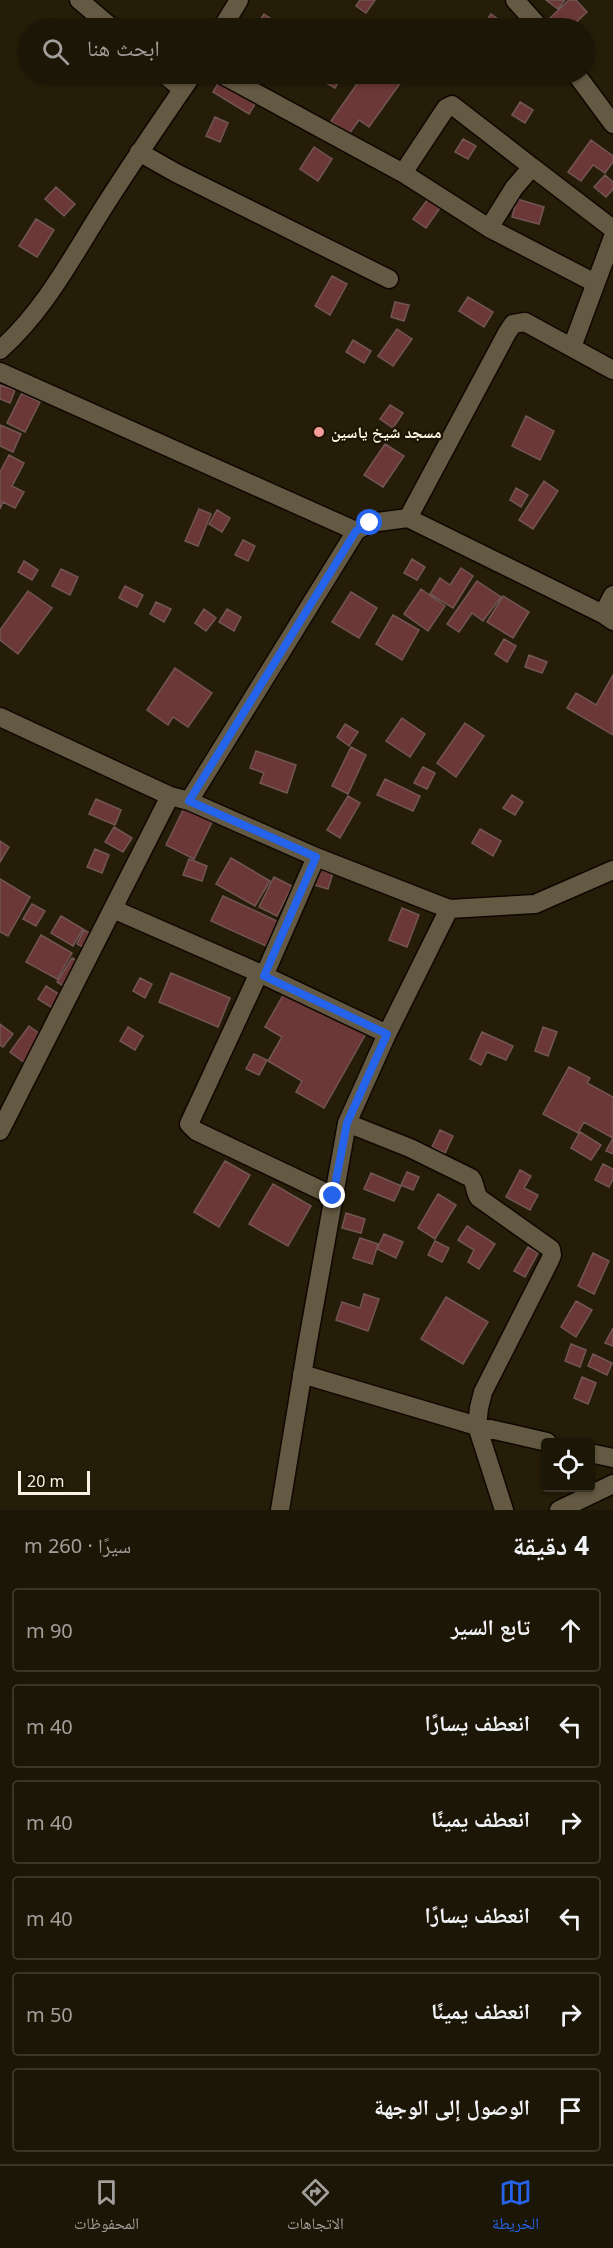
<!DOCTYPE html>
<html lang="ar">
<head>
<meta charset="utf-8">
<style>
	body { margin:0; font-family:"Noto Sans","Noto Naskh Arabic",sans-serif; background:#292314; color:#f1f3f6; direction:rtl }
	.controls { position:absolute; right:18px; bottom:18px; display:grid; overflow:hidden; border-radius:6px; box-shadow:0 2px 4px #0004 }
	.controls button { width:54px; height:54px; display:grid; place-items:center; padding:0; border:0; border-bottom:2px solid #3a3528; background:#1c1606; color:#f1f3f6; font:30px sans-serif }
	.scale { position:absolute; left:18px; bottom:15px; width:72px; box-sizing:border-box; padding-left:6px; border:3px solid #f9f3e5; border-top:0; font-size:16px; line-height:21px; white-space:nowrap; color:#f9f3e5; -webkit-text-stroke:4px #1d1401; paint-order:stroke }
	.stop { position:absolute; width:18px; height:18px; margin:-14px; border:4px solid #2563eb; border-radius:50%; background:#fff }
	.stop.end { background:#2563eb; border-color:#fff; box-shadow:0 2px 6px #0008 }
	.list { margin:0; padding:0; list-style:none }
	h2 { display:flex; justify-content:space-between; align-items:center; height:78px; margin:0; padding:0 24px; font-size:26px }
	h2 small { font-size:20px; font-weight:400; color:#a09f9b }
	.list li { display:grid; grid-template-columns:39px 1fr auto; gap:18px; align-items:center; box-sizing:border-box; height:84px; margin:0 12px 12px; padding:0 12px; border:2px solid #3a3528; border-radius:6px }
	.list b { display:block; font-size:22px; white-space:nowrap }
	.list em { font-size:20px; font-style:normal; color:#a09f9b }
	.icon { flex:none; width:33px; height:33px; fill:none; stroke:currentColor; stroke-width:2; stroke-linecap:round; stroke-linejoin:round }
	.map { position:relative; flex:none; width:613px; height:1510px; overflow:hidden; direction:ltr }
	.search { position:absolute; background:#1c1606; box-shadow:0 2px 4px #0004; left:18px; right:18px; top:18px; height:66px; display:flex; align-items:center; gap:15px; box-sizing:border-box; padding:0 21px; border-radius:33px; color:#a09f9b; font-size:22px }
	.sheet { height:654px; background:#1c1606 }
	nav { display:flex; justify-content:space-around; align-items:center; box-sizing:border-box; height:84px; border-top:2px solid #3a3528; background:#1c1606; font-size:16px; color:#a09f9b }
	nav a { display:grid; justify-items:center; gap:3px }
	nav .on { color:#2563eb }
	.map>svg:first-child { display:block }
	.building { fill:#6b3737; stroke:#725655; stroke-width:1.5 }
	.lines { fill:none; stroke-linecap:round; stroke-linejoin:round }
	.minor-casing { stroke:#0f0700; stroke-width:21 }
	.minor { stroke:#645942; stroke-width:18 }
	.route { stroke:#2563eb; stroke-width:8 }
	.poi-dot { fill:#f59b9a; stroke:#1d1401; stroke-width:2 }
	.labels { text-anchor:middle; stroke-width:4.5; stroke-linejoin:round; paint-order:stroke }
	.poi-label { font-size:16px; font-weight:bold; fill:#f9f3e5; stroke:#1d1401; text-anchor:start }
</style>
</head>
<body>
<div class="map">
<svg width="613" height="1510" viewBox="0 0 613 1510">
	<rect width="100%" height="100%" fill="#261d08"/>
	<path class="building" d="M360,0H375L366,13L356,6Z
		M546,0H565L558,9Z
		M569,0H576L587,12L570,28H556L548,20Z
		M264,14L285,28H259L256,26Z
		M491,14L511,28H481Z
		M322,74H335L332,79L338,83L335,88L319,79Z
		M364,74L406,75L369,127L359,120L349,134L331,121Z
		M222,77L258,99L249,114L213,92Z
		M520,102L533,110L525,123L512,115Z
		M215,117L228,123L220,142L206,136Z
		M463,139L476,146L468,159L455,152Z
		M591,140L613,156V162L605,173L593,165L581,181L568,172Z
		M314,147L332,159L318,181L300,169Z
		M605,175L613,182V189L606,197L594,187Z
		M56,187L75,204L64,216L45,199Z
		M428,199L440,208L426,228L413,219Z
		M517,199L544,207L539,224L512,217Z
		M36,219L54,230L37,257L19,246Z
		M332,276L347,284L330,315L315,306Z
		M468,297L493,312L484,327L459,311Z
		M395,302L409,305L404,321L391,317Z
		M397,329L412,339L393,366L378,356Z
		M353,340L371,351L364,363L346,352Z
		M0,385L15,390L10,403L0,399Z
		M22,393L40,402L25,432L7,423Z
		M390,405L403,413L393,428L380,419Z
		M526,416L554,431L540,460L512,446Z
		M0,425L21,434L13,452L0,446Z
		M385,444L404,456L383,487L364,475Z
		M9,455L24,463L12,486L24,492L15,508L3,502L0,509V472Z
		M544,481L558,491L533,529L519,520Z
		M516,488L528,495L521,507L510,500Z
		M199,509L211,514L198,546L185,541Z
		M217,510L230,518L222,532L209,524Z
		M243,540L255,546L248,561L235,555Z
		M412,559L425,567L417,580L404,573Z
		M24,561L38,570L32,580L18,572Z
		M461,568L473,576L453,608L430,594L440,578L450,585Z
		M61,569L78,577L70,595L52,586Z
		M477,581L501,597L483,621L472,613L459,632L447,624Z
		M125,586L143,595L137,607L119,598Z
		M421,589L445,606L428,631L404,614Z
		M28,591L52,608L18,654L0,640V630Z
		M351,592L377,608L359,638L332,622Z
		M503,596L529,612L513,638L487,622Z
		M156,602L171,609L164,622L150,614Z
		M204,609L216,618L206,631L195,623Z
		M227,609L241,617L234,631L219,622Z
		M393,615L419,630L402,660L376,644Z
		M504,639L516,646L507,662L495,654Z
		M529,655L547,662L542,673L525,667Z
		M175,668L212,693L188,727L173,717L168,725L147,710Z
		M613,675V735L567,708L576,693L596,705Z
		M402,718L425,734L410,757L386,741Z
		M465,723L484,736L456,777L437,763Z
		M345,724L358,732L349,746L337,737Z
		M351,747L366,755L348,794L332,786Z
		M256,751L296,765L287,793L260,783L264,773L250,768Z
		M423,767L435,773L427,789L414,783Z
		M385,779L420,796L413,811L377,795Z
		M512,795L523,802L515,815L503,808Z
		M348,796L360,803L340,838L327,830Z
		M96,799L121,810L115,825L89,814Z
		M185,806L213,820L194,859L166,845Z
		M114,827L132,838L123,852L105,842Z
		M480,829L501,841L493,856L472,843Z
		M0,841L9,847L0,862Z
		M95,849L109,855L102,873L87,867Z
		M315,857L336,863L328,889L308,883Z
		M231,858L270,881L255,906L216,884Z
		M189,859L207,866L202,881L183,875Z
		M274,877L292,886L277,916L259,907Z
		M0,879L30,897L8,936L0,932Z
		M223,896L277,921L266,946L211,921Z
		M32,904L45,911L36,926L23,919Z
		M402,908L419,915L407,947L389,940Z
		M61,916L83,929L73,946L51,933Z
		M84,930L95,936L89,950L77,944Z
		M41,935L72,953L57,979L26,962Z
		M72,958L83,964L68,989L57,982Z
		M171,973L230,998L218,1027L159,1002Z
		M140,978L152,984L145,998L133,991Z
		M289,985L368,1030L324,1108L296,1092L302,1081L268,1061L282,1037L265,1027Z
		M46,986L65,998L57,1011L38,999Z
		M0,1024L13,1034L3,1047L0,1045Z
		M29,1026L44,1037L25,1063L10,1052Z
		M128,1027L143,1036L135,1050L120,1041Z
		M543,1027L557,1032L548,1056L535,1051Z
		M482,1032L513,1046L506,1060L487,1052L481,1065L470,1059Z
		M254,1054L267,1060L259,1075L246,1069Z
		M569,1067L590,1078L587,1083L613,1097V1154L606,1151L613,1138L584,1122L578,1133L543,1114Z
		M440,1130L453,1136L445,1153L432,1147Z
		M580,1132L601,1145L591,1160L571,1148Z
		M225,1161L250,1175L219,1227L194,1212Z
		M603,1164L613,1169V1179L609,1187L595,1180Z
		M520,1170L531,1176L524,1188L538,1195L530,1210L506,1197Z
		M407,1172L419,1177L413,1190L401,1185Z
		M371,1173L401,1186L394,1201L364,1189Z
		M273,1184L311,1206L288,1246L249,1224Z
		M438,1194L456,1205L435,1239L418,1228Z
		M346,1213L365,1219L361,1233L342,1228Z
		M467,1226L495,1244L479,1269L468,1262L474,1250L458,1240Z
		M384,1234L403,1242L396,1258L377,1249Z
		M360,1238L378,1244L372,1264L353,1258Z
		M435,1241L449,1248L442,1262L428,1255Z
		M528,1247L538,1253L525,1277L514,1271Z
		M593,1253L609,1261L594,1294L578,1286Z
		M364,1294L379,1299L368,1331L336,1320L342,1302L360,1308Z
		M446,1297L488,1322L463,1364L421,1339Z
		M576,1301L592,1310L576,1337L561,1327Z
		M613,1328V1346L605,1343Z
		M571,1344L586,1350L580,1367L565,1361Z
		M593,1354L612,1363L607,1375L588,1366Z
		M582,1377L596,1383L588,1404L574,1398Z"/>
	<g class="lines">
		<defs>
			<path id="minor" d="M79,0L112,28
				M515,0L540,28
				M222,28L239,0
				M164,74L182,89
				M221,74L403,173L489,228L595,283
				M576,74L613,124
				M139,152L176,173L389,279
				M403,173L446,108L452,105L532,167
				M489,228L514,188L532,167L613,229
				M572,347L613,237
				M0,350C44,311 71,259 102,210C131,164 162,119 193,74
				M0,372L356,531L370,523L408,518L603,614L613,621
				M408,518L507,333L513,324L525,322L613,370
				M603,614L613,595
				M0,717L170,796L189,801L316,857L449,909L535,904L613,870
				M189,801L356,531
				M113,909L259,973L387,1034
				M259,973L189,1124L196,1131L333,1196
				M264,976L316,857
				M347,1123L410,1148L471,1178C476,1184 474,1191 479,1198L551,1249L552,1255L550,1260L483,1392L479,1408L477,1426L504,1510
				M0,1131L170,796
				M302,1374L477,1426L547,1442
				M590,1453L613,1458
				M280,1510L307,1346L347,1123L387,1034L449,909
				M559,1510L613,1484"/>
		</defs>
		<use href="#minor" class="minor-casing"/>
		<use href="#minor" class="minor"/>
	</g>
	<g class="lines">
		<path class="route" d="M333,1196L347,1123L387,1034L264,976L316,857L189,801L356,531L370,523"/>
	</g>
	<circle class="poi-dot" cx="319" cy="432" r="6"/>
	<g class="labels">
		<g class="poi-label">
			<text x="331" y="438">مسجد شيخ ياسين</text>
		</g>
	</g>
</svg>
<div class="controls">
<button><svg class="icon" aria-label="locate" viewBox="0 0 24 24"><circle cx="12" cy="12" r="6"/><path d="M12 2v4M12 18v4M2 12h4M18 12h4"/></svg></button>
</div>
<div class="scale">20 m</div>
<div class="stop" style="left:370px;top:523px"></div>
<div class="stop end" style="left:333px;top:1196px"></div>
<div class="search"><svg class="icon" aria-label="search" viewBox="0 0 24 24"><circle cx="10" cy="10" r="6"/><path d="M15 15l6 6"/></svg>ابحث هنا</div>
</div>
<section class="sheet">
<h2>4 دقيقة<small>سيرًا · 260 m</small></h2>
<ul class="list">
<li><svg class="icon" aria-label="ahead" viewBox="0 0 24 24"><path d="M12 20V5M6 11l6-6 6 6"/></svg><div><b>تابع السير</b></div><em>90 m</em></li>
<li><svg class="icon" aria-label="left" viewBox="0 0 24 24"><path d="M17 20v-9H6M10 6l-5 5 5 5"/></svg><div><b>انعطف يسارًا</b></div><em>40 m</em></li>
<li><svg class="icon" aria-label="right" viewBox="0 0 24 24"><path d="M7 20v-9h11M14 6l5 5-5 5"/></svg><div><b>انعطف يمينًا</b></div><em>40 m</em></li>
<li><svg class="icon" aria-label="left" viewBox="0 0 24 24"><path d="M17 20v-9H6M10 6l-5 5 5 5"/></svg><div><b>انعطف يسارًا</b></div><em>40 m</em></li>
<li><svg class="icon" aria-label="right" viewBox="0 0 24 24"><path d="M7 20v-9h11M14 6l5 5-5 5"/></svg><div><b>انعطف يمينًا</b></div><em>50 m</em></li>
<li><svg class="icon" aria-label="arrive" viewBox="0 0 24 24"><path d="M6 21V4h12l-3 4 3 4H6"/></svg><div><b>الوصول إلى الوجهة</b></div></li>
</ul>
</section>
<nav>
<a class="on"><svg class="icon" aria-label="map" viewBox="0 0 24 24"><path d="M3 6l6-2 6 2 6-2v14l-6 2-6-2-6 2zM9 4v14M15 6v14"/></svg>الخريطة</a>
<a><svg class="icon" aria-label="directions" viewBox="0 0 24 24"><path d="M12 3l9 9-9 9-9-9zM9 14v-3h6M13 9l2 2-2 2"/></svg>الاتجاهات</a>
<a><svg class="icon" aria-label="saved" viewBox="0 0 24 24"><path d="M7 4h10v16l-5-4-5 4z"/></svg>المحفوظات</a>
</nav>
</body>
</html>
